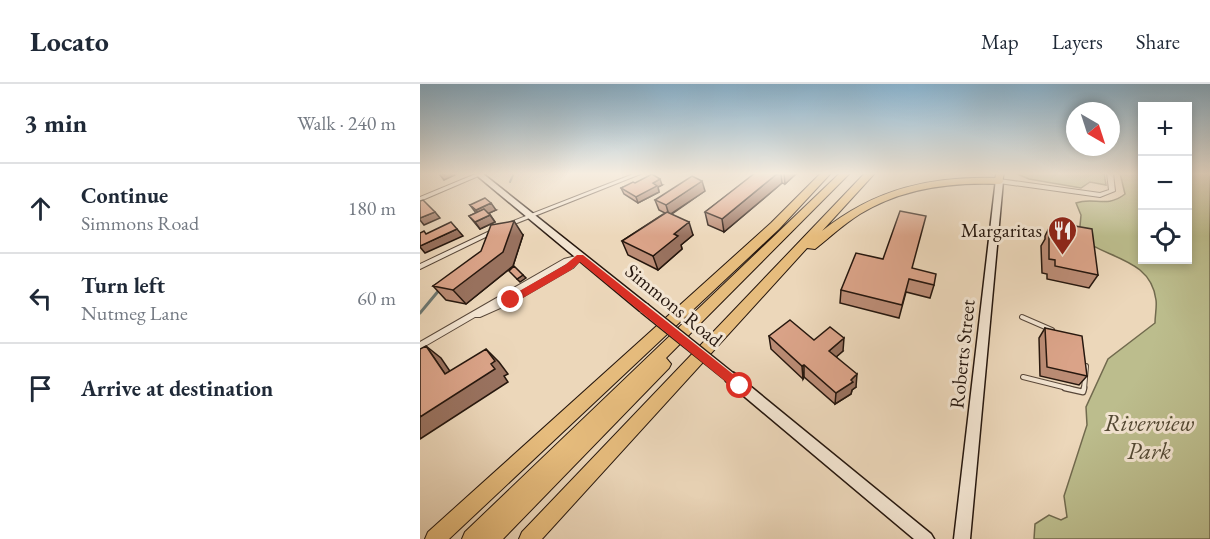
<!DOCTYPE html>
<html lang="en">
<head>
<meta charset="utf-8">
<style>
	body { margin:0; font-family:"EB Garamond",serif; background:#f6f6f7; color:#1f2937 }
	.controls { position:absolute; right:18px; top:18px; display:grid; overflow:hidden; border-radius:0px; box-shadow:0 3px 9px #0003 }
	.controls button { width:54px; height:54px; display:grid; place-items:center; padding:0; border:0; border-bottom:2px solid #e0e1e3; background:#fff; color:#1f2937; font:30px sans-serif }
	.compass { position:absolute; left:646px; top:18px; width:54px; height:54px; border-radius:50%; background:#fff; box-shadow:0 3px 9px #0003; rotate:141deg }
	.stop { position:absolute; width:18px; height:18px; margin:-14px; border:4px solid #d93025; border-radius:50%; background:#fff }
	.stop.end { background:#d93025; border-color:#fff; box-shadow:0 2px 6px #0008 }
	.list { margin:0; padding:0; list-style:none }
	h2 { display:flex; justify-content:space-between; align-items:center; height:78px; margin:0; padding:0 24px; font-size:26px }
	h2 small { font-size:20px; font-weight:400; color:#747a83 }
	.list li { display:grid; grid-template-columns:39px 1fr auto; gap:18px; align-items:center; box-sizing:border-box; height:90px; padding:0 24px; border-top:2px solid #e0e1e3 }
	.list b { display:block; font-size:22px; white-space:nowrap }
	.list p { margin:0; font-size:20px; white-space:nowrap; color:#747a83 }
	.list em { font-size:20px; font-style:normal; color:#747a83 }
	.icon { flex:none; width:33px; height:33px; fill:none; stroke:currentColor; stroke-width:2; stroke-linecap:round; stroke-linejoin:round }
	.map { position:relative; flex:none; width:790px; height:455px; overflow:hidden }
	header { display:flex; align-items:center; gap:36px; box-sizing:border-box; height:84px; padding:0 30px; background:#fff; border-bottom:2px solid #e0e1e3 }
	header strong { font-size:28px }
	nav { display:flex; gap:33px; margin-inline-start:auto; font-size:21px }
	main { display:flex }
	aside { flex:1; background:#fff }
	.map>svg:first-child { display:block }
	.green { fill:#bcbd8d; stroke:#716a4e; stroke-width:1.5 }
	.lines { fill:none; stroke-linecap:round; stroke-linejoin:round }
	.stream-far1 { stroke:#6c7873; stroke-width:2 }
	.stream { stroke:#6c7873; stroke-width:3 }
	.service-far1-casing { stroke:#584739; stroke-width:6 }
	.service-casing { stroke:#584739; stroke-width:7 }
	.minor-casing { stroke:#584739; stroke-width:2 }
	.secondary-casing { stroke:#26170e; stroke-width:3 }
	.primary-casing { stroke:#26170e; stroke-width:2 }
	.motorway-casing { stroke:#26170e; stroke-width:2 }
	.service-far1 { stroke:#f3e5d2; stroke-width:4 }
	.service { stroke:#f3e5d2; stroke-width:4.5 }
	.minor { fill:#f3e5d2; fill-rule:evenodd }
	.secondary { fill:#f3e5d2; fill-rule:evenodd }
	.primary { fill:#e6bc7d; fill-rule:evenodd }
	.motorway { fill:#e6bc7d; fill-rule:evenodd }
	.secondary-bridge-casing { stroke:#26170e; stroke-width:13; stroke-linecap:butt }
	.secondary-bridge { stroke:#f3e5d2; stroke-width:10 }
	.wall { fill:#bb8c75; stroke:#26170e; stroke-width:1.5 }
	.shaded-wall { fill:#99725f; stroke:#26170e; stroke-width:1.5 }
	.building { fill:#daa388; stroke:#26170e; stroke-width:1.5 }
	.route { fill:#d93025 }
	.labels { text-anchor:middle; stroke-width:6; stroke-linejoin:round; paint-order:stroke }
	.poi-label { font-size:20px; fill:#26170e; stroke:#f3e5d2; text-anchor:end }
	.street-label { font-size:20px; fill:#26170e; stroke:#f3e5d2 }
	.near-park-label { font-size:24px; font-style:italic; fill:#534934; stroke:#f3e5d2 }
</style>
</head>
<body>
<header>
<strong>Locato</strong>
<nav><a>Map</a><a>Layers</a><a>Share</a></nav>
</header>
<main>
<aside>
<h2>3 min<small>Walk · 240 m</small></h2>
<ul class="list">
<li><svg class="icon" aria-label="ahead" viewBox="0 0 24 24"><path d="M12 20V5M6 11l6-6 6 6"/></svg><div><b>Continue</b><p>Simmons Road</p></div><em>180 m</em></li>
<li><svg class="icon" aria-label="left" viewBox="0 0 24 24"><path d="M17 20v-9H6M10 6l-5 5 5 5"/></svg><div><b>Turn left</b><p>Nutmeg Lane</p></div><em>60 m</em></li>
<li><svg class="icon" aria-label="arrive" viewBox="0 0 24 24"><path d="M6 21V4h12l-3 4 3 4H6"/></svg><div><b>Arrive at destination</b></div></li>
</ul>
</aside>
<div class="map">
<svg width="790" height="455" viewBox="0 0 790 455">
	<rect width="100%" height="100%" fill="#ecd7ba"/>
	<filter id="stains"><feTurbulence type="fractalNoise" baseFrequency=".00333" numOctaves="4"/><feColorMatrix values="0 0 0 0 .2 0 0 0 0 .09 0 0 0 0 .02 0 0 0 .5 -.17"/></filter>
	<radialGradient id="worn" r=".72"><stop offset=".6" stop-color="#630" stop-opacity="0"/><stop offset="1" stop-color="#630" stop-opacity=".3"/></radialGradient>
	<path class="green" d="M595,89H684L686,101L670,98L661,104L609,95Z
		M700,89H722V176H768V89H790V455H614L615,440L629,431L641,436L647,433L644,412L667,341L666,323L688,275L735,239C735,231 737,223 736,216C731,174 686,175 659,153L661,131L656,119C674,112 686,125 705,110Z"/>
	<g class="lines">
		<path class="stream-far1" d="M90,98L94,89"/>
		<path class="stream" d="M0,229L20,205"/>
		<defs>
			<path id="service-far1" d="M602,233L632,246
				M603,293L651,305
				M664,305L666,282"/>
			<path id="service" d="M645,304L663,308L664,304"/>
			<path id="minor" d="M58,89L63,90L0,117V113Z
				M216,89H223L87,143H83L82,142L83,141Z
				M687,89H693L695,107L680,113L579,99L576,97L579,95L680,109L689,106Z
				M74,145L76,146V148L0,185V180Z
				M160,171L163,173L153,184L96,217L60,233H55L0,265V258L144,175ZM151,178L149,180L88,214L148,179Z"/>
			<path id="secondary" d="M54,89H62L228,221L229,224L228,227H220Z
				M576,95H582L583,97L550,455H534Z
				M310,288L314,289L511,450L514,455H494L306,297L304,293L306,289Z"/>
			<path id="primary" d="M576,89H584L582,99L579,100L575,97Z"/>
			<path id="motorway" d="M401,89H411L359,145L29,455H5L8,448L351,139Z
				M420,89H430L246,274L251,280L249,284L83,455H42L45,448Z
				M445,89H455L402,147C456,104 511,92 579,94L584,97L579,100C530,98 482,104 440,130C424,140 410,153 395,165L387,164L122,455H99L102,448Z"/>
		</defs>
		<use href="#service-far1" class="service-far1-casing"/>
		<use href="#service" class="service-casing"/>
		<use href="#minor" class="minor-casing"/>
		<use href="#secondary" class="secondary-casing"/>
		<use href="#primary" class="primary-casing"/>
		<use href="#motorway" class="motorway-casing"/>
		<use href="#service-far1" class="service-far1"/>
		<use href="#service" class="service"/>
		<use href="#minor" class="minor"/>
		<use href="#secondary" class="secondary"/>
		<use href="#primary" class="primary"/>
		<use href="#motorway" class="motorway"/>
		<defs>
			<path id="secondary-bridge" d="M224,224L310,293"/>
		</defs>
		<use href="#secondary-bridge" class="secondary-bridge-casing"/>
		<use href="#secondary-bridge" class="secondary-bridge"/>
	</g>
	<path class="wall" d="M336,89H377L365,100L362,99L304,148L288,141L285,128Z
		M215,99L242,101L238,103L239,108L218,119L204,110L201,104Z
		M285,107L252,130L273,151L261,161L262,165L238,186L208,171L202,157L245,129L239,126L235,116Z
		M50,121L76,126L69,129L75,138L60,145L49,132L56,129Z
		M632,138L678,191L669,204L627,195V190L622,189L621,162L625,155V152Z
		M103,151L93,182L46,220L26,216L13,202Z
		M492,184L514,201L510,214L486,208L479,234L420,219L421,206Z
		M625,244L667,292L659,301L620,292L619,254Z
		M349,252L394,256L423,267L416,273L436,303L432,306L431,310L415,320L384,293L383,295L351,265Z"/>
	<path class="shaded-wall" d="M25,89H34L35,91L24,96L20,91Z
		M358,89H361L362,99L304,148L302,135Z
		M364,89H377L365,100Z
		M240,95L242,101L238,103L239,108L218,119L216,113L233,99Z
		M282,97L285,107L249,131L246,121Z
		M71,119L76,126L61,133L56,126Z
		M15,128L20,134L4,141L0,136V134Z
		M70,131L75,138L60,145L55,138Z
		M94,137L103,151L93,182L46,220L33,206Z
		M269,138L273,151L261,161L262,165L238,186L233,172L254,150Z
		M37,145L43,152L5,169L0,163V162Z
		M103,191L106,194L100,198L97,195Z
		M424,254L423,267L408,280L409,267Z
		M6,262L21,274L40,302L25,290Z
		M66,265L79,278L88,290L84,292L88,298L0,355V333L71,280Z
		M384,281V293L383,295L382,282Z
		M437,290L436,303L432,306L431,310L415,320L416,309Z"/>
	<path class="building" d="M335,89H358L302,135L285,128Z
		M232,90L240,95L233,99L237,102L216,113L201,104L213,98L215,99Z
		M272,92L282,97L246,121L235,116Z
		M65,114L71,119L56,126L50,121Z
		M3,116L15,128L0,134V117Z
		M64,125L70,131L55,138L49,132Z
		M480,127L506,132L492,184L516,190L514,201L489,195L482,221L421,206L436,169L463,175Z
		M247,128L269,138L254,150L258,152L233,172L202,157Z
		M94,137L83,168L33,206L13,202L61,167L71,141Z
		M31,138L37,145L0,162V149L4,147L6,150Z
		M632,138L672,145L678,191L635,182V176L629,175V148L633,149Z
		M94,182L103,191L97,195L89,187Z
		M370,236L394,256L410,243L424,254L409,267L437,290L431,296L433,298L416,309L384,281L382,282L349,252Z
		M625,244L662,252L667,292L627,283Z
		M6,262L25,290L66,265L75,277L71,280L75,285L0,333V265Z"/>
	<linearGradient id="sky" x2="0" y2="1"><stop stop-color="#89b6d4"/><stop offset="0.59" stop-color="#f6ede0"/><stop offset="1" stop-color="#f6ede0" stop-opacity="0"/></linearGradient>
	<rect width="790" height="152" fill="url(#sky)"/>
	<path class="route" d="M157,171H163L324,299V306H316L160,178L151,186L94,219H87V214L145,181Z"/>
	<defs>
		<symbol id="restaurant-pin" viewBox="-11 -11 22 30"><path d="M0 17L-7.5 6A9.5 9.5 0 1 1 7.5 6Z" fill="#8f2418" stroke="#f3e5d2"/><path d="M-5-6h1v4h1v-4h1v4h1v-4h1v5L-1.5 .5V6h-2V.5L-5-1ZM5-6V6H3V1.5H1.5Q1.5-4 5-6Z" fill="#fff"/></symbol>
	</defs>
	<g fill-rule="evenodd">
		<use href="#restaurant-pin" x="626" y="130" width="33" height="45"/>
	</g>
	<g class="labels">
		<g class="poi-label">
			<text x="622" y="153">Margaritas</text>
		</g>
		<g class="street-label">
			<text transform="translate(254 221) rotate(39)" y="7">Simmons Road</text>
			<text transform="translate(542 270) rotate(-84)" y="7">Roberts Street</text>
		</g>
		<g class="near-park-label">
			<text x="729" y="347">Riverview<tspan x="729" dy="28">Park</tspan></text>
		</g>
	</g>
	<rect width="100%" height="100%" filter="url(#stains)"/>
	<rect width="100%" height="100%" fill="url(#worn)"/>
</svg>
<div class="controls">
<button>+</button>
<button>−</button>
<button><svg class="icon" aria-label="locate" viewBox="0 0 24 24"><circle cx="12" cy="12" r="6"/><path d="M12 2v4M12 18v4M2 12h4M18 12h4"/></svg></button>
</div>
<svg class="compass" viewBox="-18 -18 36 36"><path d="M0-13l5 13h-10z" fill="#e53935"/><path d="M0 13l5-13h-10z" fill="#747a83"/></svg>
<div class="stop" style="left:320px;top:302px"></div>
<div class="stop end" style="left:91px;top:216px"></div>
</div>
</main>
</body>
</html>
